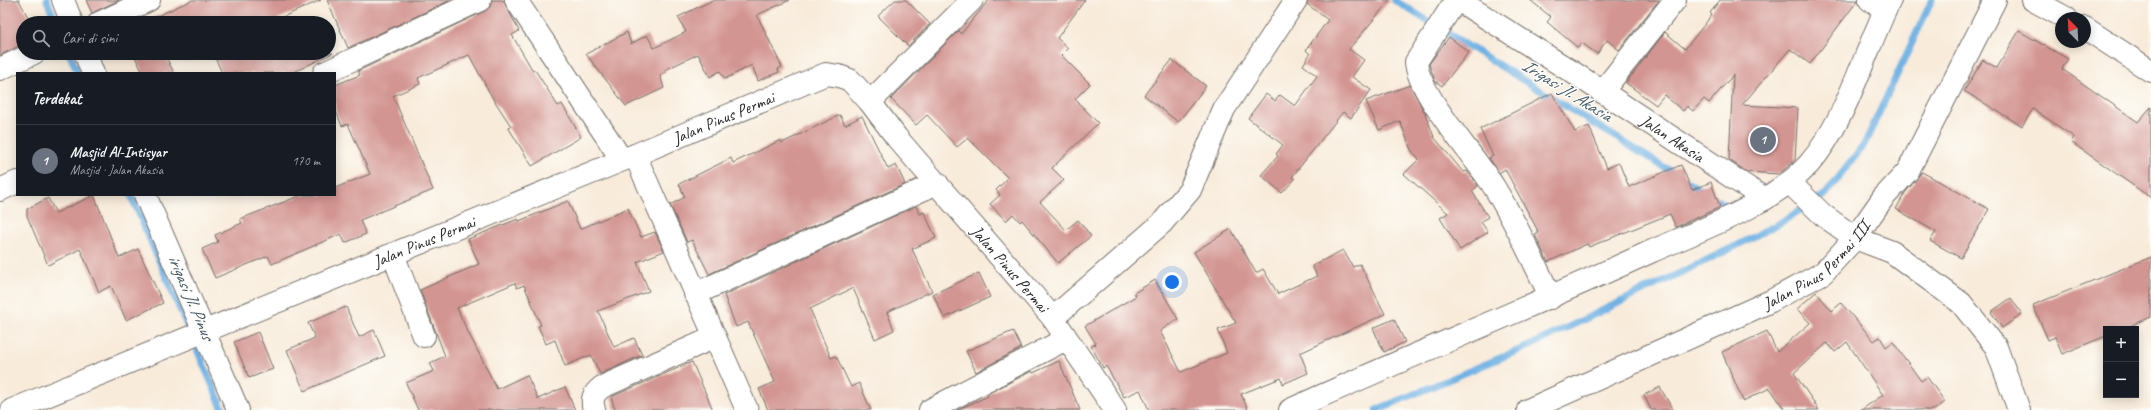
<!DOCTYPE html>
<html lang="id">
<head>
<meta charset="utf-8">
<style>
	body { margin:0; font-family:Caveat,sans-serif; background:#20242c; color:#f1f3f6 }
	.controls { position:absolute; right:12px; bottom:12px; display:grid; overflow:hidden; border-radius:0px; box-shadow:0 2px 10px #0003 }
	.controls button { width:36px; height:36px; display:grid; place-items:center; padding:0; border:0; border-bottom:1px solid #363941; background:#171b24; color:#f1f3f6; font:20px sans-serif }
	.compass { position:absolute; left:2055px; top:12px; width:36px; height:36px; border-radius:50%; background:#171b24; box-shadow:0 2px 10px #0003; rotate:336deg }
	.you { position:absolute; left:1172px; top:282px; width:14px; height:14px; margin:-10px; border:3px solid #fff; border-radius:50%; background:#1a73e8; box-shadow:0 0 0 6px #1a73e833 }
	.badge { display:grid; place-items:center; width:26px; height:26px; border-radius:50%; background:#db2777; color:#fff; font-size:13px; font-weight:700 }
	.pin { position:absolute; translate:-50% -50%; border:2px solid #fff; box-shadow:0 1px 4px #0006 }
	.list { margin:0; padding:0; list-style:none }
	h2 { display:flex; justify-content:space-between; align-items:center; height:52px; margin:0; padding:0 16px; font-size:17px }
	h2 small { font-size:13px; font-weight:400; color:#9ea1a6 }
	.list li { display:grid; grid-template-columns:26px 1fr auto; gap:12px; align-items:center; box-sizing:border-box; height:72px; padding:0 16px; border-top:1px solid #363941 }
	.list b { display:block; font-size:15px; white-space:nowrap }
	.list p { margin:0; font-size:13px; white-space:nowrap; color:#9ea1a6 }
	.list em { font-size:13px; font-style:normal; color:#9ea1a6 }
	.icon { flex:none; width:22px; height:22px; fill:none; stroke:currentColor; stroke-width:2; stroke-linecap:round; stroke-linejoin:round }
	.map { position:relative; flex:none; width:2151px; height:410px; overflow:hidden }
	.search { position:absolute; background:#171b24; box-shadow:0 2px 10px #0003; left:16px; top:16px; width:320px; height:44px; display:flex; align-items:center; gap:10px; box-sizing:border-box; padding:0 14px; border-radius:22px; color:#9ea1a6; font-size:15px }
	.panel { position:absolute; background:#171b24; box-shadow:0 2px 10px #0003; left:16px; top:72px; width:320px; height:124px; border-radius:0px }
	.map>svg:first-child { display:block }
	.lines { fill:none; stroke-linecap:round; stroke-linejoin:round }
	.stream { stroke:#6eb1e3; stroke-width:7 }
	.building { fill:#d39592 }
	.minor-casing { stroke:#736e68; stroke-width:24 }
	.tertiary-casing { stroke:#736e68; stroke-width:24 }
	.minor { stroke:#fff; stroke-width:22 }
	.tertiary { stroke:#fff; stroke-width:22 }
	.labels { text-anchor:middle; stroke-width:3; stroke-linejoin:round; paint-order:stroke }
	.street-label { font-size:17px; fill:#2b2b2b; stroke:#fdfcf7 }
	.water-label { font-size:18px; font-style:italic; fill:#425a6b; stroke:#fdfcf7 }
</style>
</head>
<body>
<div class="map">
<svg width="2151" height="410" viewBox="0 0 2151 410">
	<rect width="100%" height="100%" fill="#fdfcf7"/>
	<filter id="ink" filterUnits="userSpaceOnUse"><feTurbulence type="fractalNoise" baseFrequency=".025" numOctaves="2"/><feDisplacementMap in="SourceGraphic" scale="8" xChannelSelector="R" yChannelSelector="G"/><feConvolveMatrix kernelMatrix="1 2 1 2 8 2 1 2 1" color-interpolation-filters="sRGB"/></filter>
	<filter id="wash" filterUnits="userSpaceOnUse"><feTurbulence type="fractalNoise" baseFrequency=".012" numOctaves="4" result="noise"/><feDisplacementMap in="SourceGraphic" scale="16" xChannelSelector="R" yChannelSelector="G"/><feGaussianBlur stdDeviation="0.9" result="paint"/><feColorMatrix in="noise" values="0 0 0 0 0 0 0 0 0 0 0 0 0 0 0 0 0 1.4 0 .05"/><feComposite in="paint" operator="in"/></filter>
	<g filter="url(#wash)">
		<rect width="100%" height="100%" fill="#f8ebda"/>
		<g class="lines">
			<path class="stream" d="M47,0L56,23
				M1394,0L1725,205
				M69,53L78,73
				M131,195L223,410
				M1376,410L1529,346L1736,246L1780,223L1826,194L1864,145L1932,0"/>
		</g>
		<g id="blocks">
			<path class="building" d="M0,0H19L31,23H23V44L0,55Z
				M86,0H119L92,13Z
				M192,0H321L278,19L276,23H142Z
				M327,0H451L348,48Z
				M492,0H503L519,31L512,35L533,71L535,70L558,106L562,104L581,137L532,166L508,127L511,126L492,97L469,55L418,78L420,84L393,96L433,190L360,220L366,234L345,243L341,234L272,264L268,256L215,278L202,249L218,242L215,235L242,223L240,219L302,195H335V188L370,174L348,124L342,126L335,109V85L360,75L358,71L485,11L490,7Z
				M713,0H790L757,15L782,67L778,69L779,72L758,81L752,65L725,79L720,71L710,77L698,54L665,70L666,72L660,75L664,88L626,106L586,54L627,32L631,44L647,35L654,48L686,32L678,17Z
				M895,0H906L930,24L908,46L878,16Z
				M989,0H1085L1057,38L1068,48L1061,55L1090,84L1075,99L1098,123L1052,168L1064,180L1040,202L1066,230L1078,220L1091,236L1058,263L1022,220L1020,222L1013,214L1006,221L990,204L1000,195L996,190L1008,178L968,138L957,147L927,115L916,125L891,99L958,31L961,34Z
				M1308,0H1390L1349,49L1364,60L1352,77L1371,90L1351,118L1343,112L1292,177L1295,179L1282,193L1261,175L1278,156L1276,154L1283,145L1248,118L1266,94L1275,101L1280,95L1295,106L1317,76L1303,65L1310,54L1306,50L1328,20L1307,4Z
				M1530,0H1659L1619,50L1607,40L1597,54L1582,43L1578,48L1547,22L1551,17Z
				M1720,0H1858L1810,64L1790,49L1742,105L1798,108L1795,160L1779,174L1747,172L1729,160L1733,75L1709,103L1704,99L1693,111L1687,106L1683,111L1664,95L1656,105L1626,83L1665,32L1685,49L1712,15L1710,13Z
				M2019,31L2068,59L2062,69L2138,122L2151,107V198L2071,142L2074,137L2033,109L2022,126L1964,91L1983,60L1997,68Z
				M1449,37L1469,52L1442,86L1435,81L1429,64Z
				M133,53H164L174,73H143Z
				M213,53H333L292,73H222Z
				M1172,60L1206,86L1178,122L1144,95Z
				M1410,85L1425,113L1434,137L1463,172L1467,171L1478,186L1472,191L1488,217L1481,222L1488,232L1460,250L1440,218L1448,213L1404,174L1419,159L1411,150L1400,121L1379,130L1366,101Z
				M1552,93L1575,132L1589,126L1607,168L1619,163L1629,187L1681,165L1692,190L1711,182L1720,207L1676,227L1670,214L1589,247L1587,244L1548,262L1535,235L1539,233L1505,169L1499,173L1489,158L1493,156L1480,129Z
				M840,115L845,125L862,116L888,169L896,165L905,184L709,274L692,240L687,242L670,205L685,197L679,184L731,158L733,163L781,140L782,143Z
				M1922,172L1989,209L1961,258L1930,241L1936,232L1896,209L1905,193Z
				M94,195L119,258L138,249L163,303L126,320L111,286L99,292L80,249L48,265L27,216V209L48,198L56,213Z
				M568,201L580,229L628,208L641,237L655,232L664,251L637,262L649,291L598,311L614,347L634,338L642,355L600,374L591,355L565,366L555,340L546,344L538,326L541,325L524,285L517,288L515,283L457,308L465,326L497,389L527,375L538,399L565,387L575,410H418L406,383L434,371L430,363L445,356L420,290L479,264L468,239L518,219L519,221Z
				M916,206L920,214L924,212L936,238L912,249L932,291L887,312L894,330L875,339L853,288L810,309L831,358L836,356L851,387L859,383L871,410H768L759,389L775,382L748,322L736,327L724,295Z
				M1231,229L1256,273L1263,269L1278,294L1317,276L1312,266L1343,250L1353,267L1360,264L1385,314L1300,353L1308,373L1283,384L1281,378L1241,394L1248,410H1149L1140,390L1124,397L1106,366L1103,368L1091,346L1096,344L1085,326L1136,296L1134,293L1155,280L1178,319L1160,331L1181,372L1227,353L1218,330L1236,323L1194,252Z
				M2151,257V317L2123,329H2106V336L2062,354L2055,337L2048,340L2033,305Z
				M979,273L990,297L944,318L933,294Z
				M1816,292L1832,311L1841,303L1874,341L1880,337L1886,347L1893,342L1921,381L1927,377L1945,402L1934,410H1861L1883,395L1847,342L1835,352L1827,343L1794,373L1819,410H1785L1770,388L1743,401L1722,352L1767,331L1777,352L1810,323L1797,309Z
				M2011,298L2022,314L2002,328L1991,312Z
				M346,307L359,337L374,330L385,356L304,391L287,350L315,338L308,323Z
				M1394,319L1405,342L1384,352L1373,328Z
				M1013,331L1021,348L976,372L966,351Z
				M258,332L273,369L249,378L234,342Z
				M1059,361L1080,410H957L988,396L987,394L1032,371L1033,373Z
				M692,362L713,410H615L611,397Z
				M1660,387L1673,410H1651L1644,395Z"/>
		</g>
	</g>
	<g filter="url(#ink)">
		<use href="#blocks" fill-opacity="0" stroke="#736e68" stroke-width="1"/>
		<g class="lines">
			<defs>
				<g id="minor">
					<path d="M516,0L622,160"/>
					<path d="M1456,0L1416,62C1418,94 1475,156 1494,187C1516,223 1533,260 1551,298"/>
					<path id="s1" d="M1458,0L1577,75L1765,199"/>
					<path d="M1870,0L1885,10"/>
					<path d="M2033,0L2066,18"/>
					<path d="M99,23L149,0"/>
					<path d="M2085,28L2151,71"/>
					<path d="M0,69L34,53"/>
					<path d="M324,73L480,0"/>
					<path d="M1602,92L1675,0"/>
					<path d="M870,102L972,0"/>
					<path d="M635,155L747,410"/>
					<path d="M1790,183L1823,215L1855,238L1892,252L1961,303L1996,347L2019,410"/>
					<path d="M0,190L17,182"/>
					<path d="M393,254L424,336"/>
					<path d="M695,294L937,183"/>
					<path d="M1053,318L1162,223L1190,190L1224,109L1296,0"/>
					<path id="s2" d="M12,410L635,155L826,74L839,76L850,80L870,102L897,138L1053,318L1115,410"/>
					<path d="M594,410C591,399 593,394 602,387L715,337"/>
					<path d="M930,410L1066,339"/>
					<path id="s3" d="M1528,410L1771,301L1823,273L1855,238L1883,198L1908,171L1995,0"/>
				</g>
				<path id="tertiary" d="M63,0L72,23
					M85,53L93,73
					M145,195L238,410
					M1290,410C1409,356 1531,307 1650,252C1700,230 1773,204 1809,164C1846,122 1865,50 1890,0"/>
			</defs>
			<use href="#minor" class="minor-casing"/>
			<use href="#tertiary" class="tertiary-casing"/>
			<use href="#minor" class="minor"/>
			<use href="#tertiary" class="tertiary"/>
		</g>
	</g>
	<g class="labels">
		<g class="street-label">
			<text dy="6" stroke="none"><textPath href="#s2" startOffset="769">Jalan Pinus Permai</textPath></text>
			<text dy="6" stroke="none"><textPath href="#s1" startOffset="255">Jalan Akasia</textPath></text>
			<text dy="6" stroke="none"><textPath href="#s2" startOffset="445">Jalan Pinus Permai</textPath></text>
			<text dy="6" stroke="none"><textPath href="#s3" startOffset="325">Jalan Pinus Permai III</textPath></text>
			<text dy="6" stroke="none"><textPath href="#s2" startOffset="1153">Jalan Pinus Permai</textPath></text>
		</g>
		<g class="water-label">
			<text transform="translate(1567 90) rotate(32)" y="6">Irigasi Jl. Akasia</text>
			<text transform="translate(191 297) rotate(67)" y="6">irigasi Jl. Pinus</text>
		</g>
	</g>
</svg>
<div class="controls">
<button>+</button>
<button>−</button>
</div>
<svg class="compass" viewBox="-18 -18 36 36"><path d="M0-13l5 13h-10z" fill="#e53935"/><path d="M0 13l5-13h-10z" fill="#9ea1a6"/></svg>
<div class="you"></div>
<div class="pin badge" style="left:1763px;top:140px;background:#6b7280">1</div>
<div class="search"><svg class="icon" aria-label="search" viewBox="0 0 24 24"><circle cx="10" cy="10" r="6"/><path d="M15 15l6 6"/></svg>Cari di sini</div>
<section class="panel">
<h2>Terdekat<small></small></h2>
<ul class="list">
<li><span class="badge" style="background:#6b7280">1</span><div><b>Masjid Al-Intisyar</b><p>Masjid · Jalan Akasia</p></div><em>170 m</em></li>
</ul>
</section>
</div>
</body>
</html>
